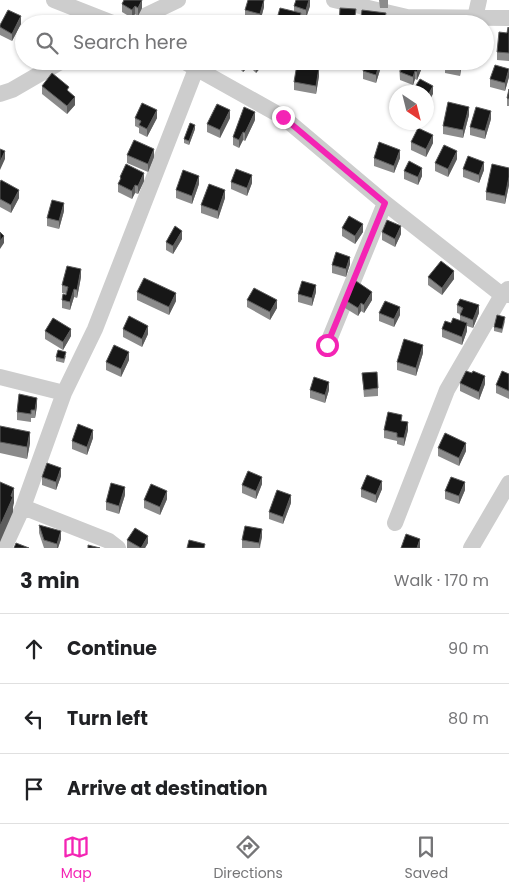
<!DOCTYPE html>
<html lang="en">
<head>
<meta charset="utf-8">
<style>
	body { margin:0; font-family:Poppins,sans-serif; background:#f6f6f6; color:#202124 }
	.compass { position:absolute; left:389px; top:85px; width:45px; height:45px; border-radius:50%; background:#fff; box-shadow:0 1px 4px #0004; rotate:145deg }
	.stop { position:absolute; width:15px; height:15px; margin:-11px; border:4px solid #f424b4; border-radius:50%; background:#fff }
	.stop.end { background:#f424b4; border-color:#fff; box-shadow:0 1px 5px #0008 }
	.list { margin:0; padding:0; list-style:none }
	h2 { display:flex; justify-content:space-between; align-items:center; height:65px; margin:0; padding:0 20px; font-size:21px }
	h2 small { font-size:16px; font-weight:400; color:#757577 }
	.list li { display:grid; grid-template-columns:32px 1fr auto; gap:15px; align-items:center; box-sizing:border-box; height:70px; padding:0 20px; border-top:1px solid #e0e0e0 }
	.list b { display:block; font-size:19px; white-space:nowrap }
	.list em { font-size:16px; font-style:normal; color:#757577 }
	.icon { flex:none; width:28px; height:28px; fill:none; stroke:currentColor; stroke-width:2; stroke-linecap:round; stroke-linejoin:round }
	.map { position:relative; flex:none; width:509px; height:548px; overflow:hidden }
	.search { position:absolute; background:#fff; box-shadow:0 1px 4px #0004; left:15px; right:15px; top:15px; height:55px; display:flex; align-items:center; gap:12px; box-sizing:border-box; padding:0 18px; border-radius:28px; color:#757577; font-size:19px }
	.sheet { height:275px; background:#fff }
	nav { display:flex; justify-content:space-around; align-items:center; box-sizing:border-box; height:70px; border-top:1px solid #e0e0e0; background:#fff; font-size:14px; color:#757577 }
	nav a { display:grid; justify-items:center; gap:2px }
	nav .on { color:#f424b4 }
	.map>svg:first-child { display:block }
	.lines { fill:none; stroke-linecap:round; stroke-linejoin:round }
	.minor { stroke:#cdcdcd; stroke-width:16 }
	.wall { fill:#8b8b8b }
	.shaded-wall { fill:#5d5d5d }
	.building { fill:#171717; stroke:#5d5d5d }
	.route { stroke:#f424b4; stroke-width:6 }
</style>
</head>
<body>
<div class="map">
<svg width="509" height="548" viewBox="0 0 509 548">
	<rect width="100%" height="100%" fill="#fff"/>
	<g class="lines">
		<path class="minor" d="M54,0L115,24
			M334,0L407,17L509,18
			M475,18L479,0
			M128,24L178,0
			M183,61L283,117L385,203L502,295H509
			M0,94L12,90L62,61
			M327,345L385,203
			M0,377L64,393
			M23,507L109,541L118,548
			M395,523L447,390L502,295L508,289
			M4,548L23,507L64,393L95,329L196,69
			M471,548L509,483"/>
	</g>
	<path class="wall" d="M124,0L142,8L138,16L135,14L132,18L122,12V4Z
		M310,0V6L306,18L301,16L300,24H276V22L294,12V6Z
		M379,0H388V8H380Z
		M264,7L260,22L245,18V10Z
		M21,24L12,41L0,35V25Z
		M509,28V61L497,60V52Z
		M232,61H262V66L256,73L249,66L243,72Z
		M423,61V65L417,80L415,79L413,85L400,80L399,64Z
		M445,61H462L460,76L445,73Z
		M380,70L376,83L363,79V71Z
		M319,76L316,94L294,90V82Z
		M509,77L505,91L490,87V79Z
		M42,86L69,92L75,105L67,114L42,94Z
		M509,89V106H507V98Z
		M469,115L463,138L443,134V126Z
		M135,118H157L147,137L139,133V128L135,126Z
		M230,118L220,138L207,132V124Z
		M491,119L485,139L470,135V127Z
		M255,120L245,141L243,140L239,148L233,145V137Z
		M195,129L189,145L184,143V139Z
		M411,142L433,143L426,157L411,150Z
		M127,155L154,157L148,172L127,163Z
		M374,158H400L394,173L374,166Z
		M457,159L448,177L435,171V163Z
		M509,168V185L505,204L486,200V192Z
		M463,169L484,170L479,183L463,177Z
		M404,171L422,176L418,185L404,179Z
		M120,177L144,181L138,194L135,193L132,199L118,192V184L120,181Z
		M0,182L19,198L11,213L0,207Z
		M231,182L252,183L247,196L231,189Z
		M199,184L192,204L176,198V190Z
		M225,198L218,219L201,213V205Z
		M64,211L59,229L47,226V218Z
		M342,228L363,232L355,244L342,236Z
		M382,232L401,234L395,247L382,240Z
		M182,239L173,254L166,250V242Z
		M350,264L346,277L332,273V265Z
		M81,277L77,298L74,297L70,310L62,308V300L67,294L62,293V285Z
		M428,277L454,279L442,295L428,285Z
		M137,292L176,301L169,315L137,300Z
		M316,292L312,306L298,302V294Z
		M247,300L277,308L270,320L247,307Z
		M345,300H372L364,313L361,311L358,316L345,308Z
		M457,305L479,313L473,328L467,326V331L462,345L442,337V329L451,323L460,320V314L457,313Z
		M379,313L400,315L394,327L379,321Z
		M505,321L502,333L494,331V327Z
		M123,329L148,334L142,347L123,337Z
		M45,331L71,336L63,350L45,339Z
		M423,353L416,376L397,370V362Z
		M66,356L64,363L56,361V357Z
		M129,360L121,377L106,370V362Z
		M362,373L378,388V396L364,397Z
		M472,373L485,384L479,400L460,391V383Z
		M509,374V399L496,393V385Z
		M310,390H329L325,403L310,398Z
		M37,406L35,418H31V422L17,420V412Z
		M402,421L408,430L404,446L397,444V441L384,438V430Z
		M0,426L30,443L27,459L0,453Z
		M93,438L87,455L72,449V441Z
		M438,448L466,451L459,466L438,456Z
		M61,476L56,490L42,485V477Z
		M262,484L256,499L242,493V485Z
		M361,489H382L376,503L361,497Z
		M465,490L459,504L445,499V491Z
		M125,495L119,514L106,510V502Z
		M167,499L160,515L144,508V500Z
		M291,503L283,524L269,519V512Z
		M39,525L61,539L58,548H44L39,533Z
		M262,537L260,548H242V540Z
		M127,540L148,543L145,548H127Z"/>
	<path class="shaded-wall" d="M142,0V8L138,16V8Z
		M264,0V7L260,22V14Z
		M309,0H310V6L306,18V10Z
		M135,6V14L132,18V10Z
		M301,13V21L300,24H298Z
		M21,16V24L12,41V34Z
		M246,61H249V66L243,72V64Z
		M259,61H262V66L256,73V65Z
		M421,61H423V65L417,80V72Z
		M461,61H462L460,76V68Z
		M380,62V70L376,83V75Z
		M319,68V76L316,94V86Z
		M509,69V77L505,91V83Z
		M415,71V79L413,85V77Z
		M433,86V94L426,107V99Z
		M75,97V105L67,114V106Z
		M469,107V115L463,138V130Z
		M157,110V118L147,137V129Z
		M230,110V118L220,138V130Z
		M491,111V119L485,139V131Z
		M255,112V120L245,141V133Z
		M195,125V129L189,145V141Z
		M243,132V140L239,148V140Z
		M433,135V143L426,157V149Z
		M154,149V157L148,172V164Z
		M400,150V158L394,173V166Z
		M5,151V159L0,170V162Z
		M457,151V159L448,177V169Z
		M484,162V170L479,183V175Z
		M422,168V176L418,185V177Z
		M144,173V181L138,194V186Z
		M252,175V183L247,196V188Z
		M199,176V184L192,204V196Z
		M509,177V185L505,204V196Z
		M135,185V193L132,199V191Z
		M19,190V198L11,213V205Z
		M225,190V198L218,219V211Z
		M64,203V211L59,229V221Z
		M363,224V232L355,244V236Z
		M401,226V234L395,247V239Z
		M182,231V239L173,254V246Z
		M4,236V243L0,249V241Z
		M350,257V264L346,277V269Z
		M81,269V277L77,298V290Z
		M454,271V279L442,295V288Z
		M316,285V292L312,306V298Z
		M74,289V297L70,310V302Z
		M372,292V300L364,313V305Z
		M176,293V301L169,315V307Z
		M277,300V308L270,320V312Z
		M361,303V311L358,316V308Z
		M479,305V313L473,328V320Z
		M400,307V315L394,327V319Z
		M467,323V331L462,345V337Z
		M148,326V334L142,347V339Z
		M71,329V336L63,350V342Z
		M423,345V353L416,376V368Z
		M129,352V360L121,377V369Z
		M485,376V384L479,400V392Z
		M329,382V390L325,403V395Z
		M37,398V406L35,418V410Z
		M408,422V430L404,446V438Z
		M93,430V438L87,455V447Z
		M30,432V443L27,459V447Z
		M466,443V451L459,466V458Z
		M61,468V476L56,490V482Z
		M262,477V484L256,499V491Z
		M382,481V489L376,503V495Z
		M465,482V490L459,504V496Z
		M125,487V495L119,514V506Z
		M14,488V503L13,507V512L0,542V526Z
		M167,491V499L160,515V507Z
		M291,495V503L283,524V517Z
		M262,529V537L259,548V543Z
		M61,531V539L58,548H57V544Z
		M148,536V543L145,548H141Z
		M420,539V548H417Z"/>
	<path class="building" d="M124,0H142L138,8L135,6L132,10L122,4Z
		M248,0H264L260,14L245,10Z
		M296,0H309L306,10L294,6Z
		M280,8L301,13L298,24H283L276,22Z
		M340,8L356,9L354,24H339Z
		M8,10L21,16L12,34L0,27V25Z
		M362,10L386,13L384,24H360Z
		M310,18L326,24H308Z
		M508,27L509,28V53L497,52L499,32L507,33Z
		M252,61H259L256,65Z
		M366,61L380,62L376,75L363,71Z
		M400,61H421L417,72L415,71L413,77L400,72L403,66L399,64Z
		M445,61H461L460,68L445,65Z
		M297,64L319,68L316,86L294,82Z
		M495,65L509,69L505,83L490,79Z
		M52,73L69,87L67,90L75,97L67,106L42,86Z
		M420,79L433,86L426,99V92H417L413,90Z
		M509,89V99L507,98Z
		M448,102L469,107L463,130L443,126Z
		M142,103L157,110L147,129L139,125L141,121L135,118Z
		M217,104L230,110L220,130L207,124Z
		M244,107L255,112L245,133L243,132L239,140L233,137Z
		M476,107L491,111L485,131L470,127Z
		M190,123L195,125L189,141L184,139Z
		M418,128L433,135L426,149L411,142Z
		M134,140L154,149L148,164L127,155Z
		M379,142L400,150L394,166L374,158Z
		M444,145L457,151L448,169L435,163Z
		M0,149L5,151L0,162Z
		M468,156L484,162L479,175L463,169Z
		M409,161L422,168L418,177L404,171Z
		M126,164L144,173L138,186L135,185L132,191L118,184L121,178L120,177Z
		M492,164L509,168V177L505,196L486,192Z
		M236,169L252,175L247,188L231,182Z
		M183,170L199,176L192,196L176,190Z
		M1,180L19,190L11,205L0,199V182Z
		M209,184L225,190L218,211L201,205Z
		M52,200L64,203L59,221L47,218Z
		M349,216L363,224L355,236L342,228Z
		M387,220L401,226L395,239L382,232Z
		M175,226L182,231L173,246L166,242Z
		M0,232L4,236L0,241Z
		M336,252L350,257L346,269L332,265Z
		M441,261L454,271L442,288L428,277Z
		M67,266L81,269L77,290L74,289L70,302L62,300L63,294L66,295L68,287L62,285Z
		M144,278L176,293L169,307L137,292Z
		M302,281L316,285L312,298L298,294Z
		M356,281L372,292L364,305L361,303L358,308L345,300Z
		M254,288L277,300L270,312L247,300Z
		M460,299L479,305L473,320L460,315L463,308L457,305Z
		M385,301L400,307L394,319L379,313Z
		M497,315L505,317L502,329L494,327Z
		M129,316L148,326L142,339L123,329Z
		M53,318L71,329L63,342L45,331Z
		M453,318L467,323L462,337L442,329L445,321L451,323Z
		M404,339L423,345L416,368L397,362Z
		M114,345L129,352L121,369L106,362Z
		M58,350L66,352L64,359L56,357Z
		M466,371L472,373L473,371L485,376L479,392L460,383Z
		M502,371L509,374V391L496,385Z
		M377,372L378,388L364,390L362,373Z
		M314,377L329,382L325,395L310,390Z
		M19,394L37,398L35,410H31V414L17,412Z
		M388,412L402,415L401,421L408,422L404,438L397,437V433L384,430Z
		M78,424L93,430L87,447L72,441Z
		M0,426L30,432L27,447L0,442Z
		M445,433L466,443L459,458L438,448Z
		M47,463L61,468L56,482L42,477Z
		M248,471L262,477L256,491L242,485Z
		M367,475L382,481L376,495L361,489Z
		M451,477L465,482L459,496L445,491Z
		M0,482L14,488L11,496L13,497L0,526Z
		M111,483L125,487L119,506L106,502Z
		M151,484L167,491L160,507L144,500Z
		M277,490L291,495L283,517L269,512Z
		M39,525L61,531L57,544L44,540Z
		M245,526L262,529L259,543L242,540Z
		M135,528L148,536L141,548L127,540Z
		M406,534L420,539L417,548H401Z
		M189,540L205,544L204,548H187Z
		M16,543L29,548H14Z
		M88,545L100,548H88Z"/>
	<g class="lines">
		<path class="route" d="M283,117L385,203L327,345"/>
	</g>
</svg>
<svg class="compass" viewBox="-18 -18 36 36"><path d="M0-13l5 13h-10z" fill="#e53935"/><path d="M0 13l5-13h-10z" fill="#757577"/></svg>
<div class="stop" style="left:327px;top:345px"></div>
<div class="stop end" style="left:283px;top:117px"></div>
<div class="search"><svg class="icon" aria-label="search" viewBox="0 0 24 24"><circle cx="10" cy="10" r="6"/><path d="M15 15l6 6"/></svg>Search here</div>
</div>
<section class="sheet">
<h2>3 min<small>Walk · 170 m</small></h2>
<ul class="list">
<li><svg class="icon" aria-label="ahead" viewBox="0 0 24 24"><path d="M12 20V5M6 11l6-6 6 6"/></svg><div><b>Continue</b></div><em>90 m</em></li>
<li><svg class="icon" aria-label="left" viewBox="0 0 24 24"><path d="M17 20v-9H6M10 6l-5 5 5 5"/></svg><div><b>Turn left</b></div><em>80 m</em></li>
<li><svg class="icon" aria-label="arrive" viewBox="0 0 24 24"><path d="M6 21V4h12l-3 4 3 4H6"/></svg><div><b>Arrive at destination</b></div></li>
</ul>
</section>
<nav>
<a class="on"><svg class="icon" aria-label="map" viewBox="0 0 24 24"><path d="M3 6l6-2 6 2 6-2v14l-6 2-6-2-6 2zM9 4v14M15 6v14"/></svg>Map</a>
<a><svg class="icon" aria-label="directions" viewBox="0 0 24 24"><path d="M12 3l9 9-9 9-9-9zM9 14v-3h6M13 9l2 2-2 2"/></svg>Directions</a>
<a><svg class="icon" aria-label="saved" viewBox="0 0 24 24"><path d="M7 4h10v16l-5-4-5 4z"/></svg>Saved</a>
</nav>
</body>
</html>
